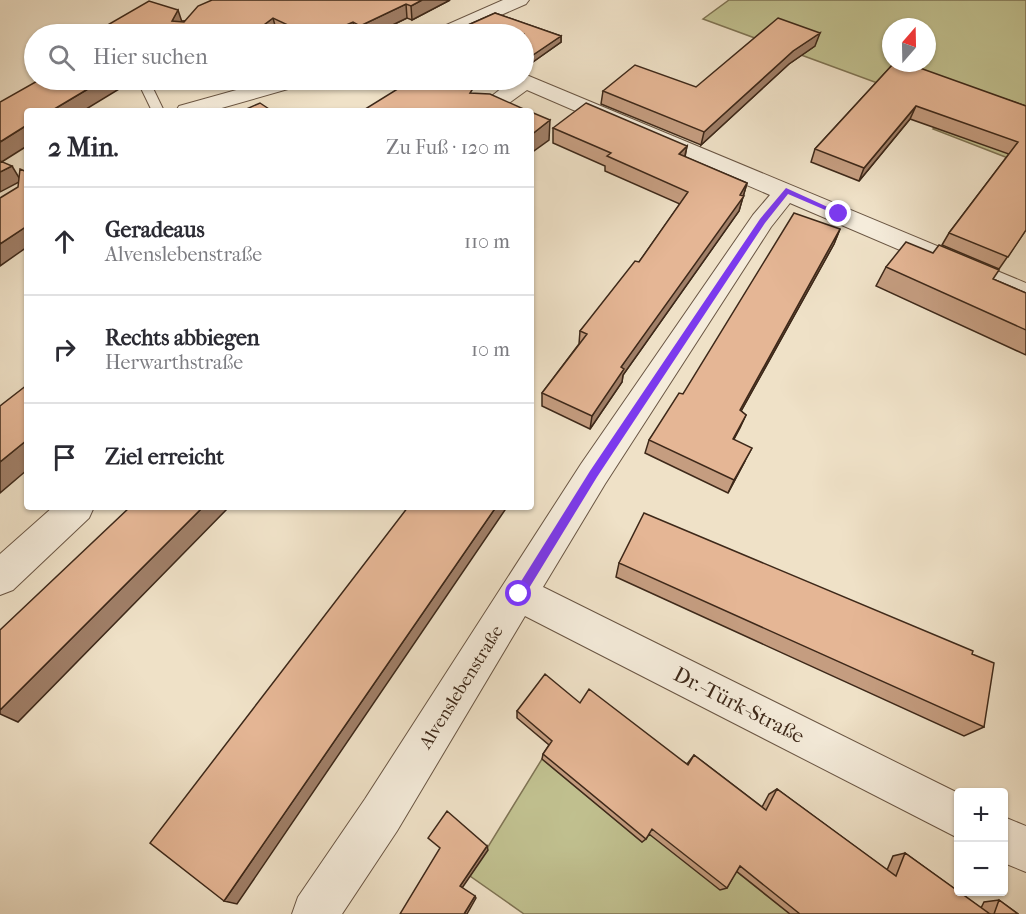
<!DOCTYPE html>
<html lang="de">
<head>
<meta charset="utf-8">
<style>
	body { margin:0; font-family:"IM FELL French Canon",serif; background:#f7f7f7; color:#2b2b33 }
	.controls { position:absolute; right:18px; bottom:18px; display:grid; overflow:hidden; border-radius:6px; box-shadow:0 2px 4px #0004 }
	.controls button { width:54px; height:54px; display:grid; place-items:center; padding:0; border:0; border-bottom:2px solid #e1e1e2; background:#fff; color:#2b2b33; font:30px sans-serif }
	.compass { position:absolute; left:882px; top:18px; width:54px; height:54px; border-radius:50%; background:#fff; box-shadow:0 2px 4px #0004; rotate:20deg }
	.stop { position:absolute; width:18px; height:18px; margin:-14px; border:4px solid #7c3aed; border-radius:50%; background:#fff }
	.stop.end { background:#7c3aed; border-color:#fff; box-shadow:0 2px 6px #0008 }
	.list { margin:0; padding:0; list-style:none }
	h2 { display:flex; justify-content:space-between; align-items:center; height:78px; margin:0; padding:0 24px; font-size:26px }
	h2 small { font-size:20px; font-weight:400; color:#7c7c81 }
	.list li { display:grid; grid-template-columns:39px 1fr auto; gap:18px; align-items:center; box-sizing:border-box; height:108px; padding:0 24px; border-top:2px solid #e1e1e2 }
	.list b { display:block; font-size:22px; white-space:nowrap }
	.list p { margin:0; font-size:20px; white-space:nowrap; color:#7c7c81 }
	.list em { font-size:20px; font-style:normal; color:#7c7c81 }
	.icon { flex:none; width:33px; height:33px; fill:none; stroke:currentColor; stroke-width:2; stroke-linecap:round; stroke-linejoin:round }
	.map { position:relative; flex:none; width:1026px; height:914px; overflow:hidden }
	.search { position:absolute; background:#fff; box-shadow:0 2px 4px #0004; left:24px; top:24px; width:510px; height:66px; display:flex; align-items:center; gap:15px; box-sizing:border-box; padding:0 21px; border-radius:33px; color:#7c7c81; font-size:22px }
	.panel { position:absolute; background:#fff; box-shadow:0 2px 4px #0004; left:24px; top:108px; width:510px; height:402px; border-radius:6px }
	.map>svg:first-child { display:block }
	.green { fill:#c1c190; stroke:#7f7454; stroke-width:1.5; fill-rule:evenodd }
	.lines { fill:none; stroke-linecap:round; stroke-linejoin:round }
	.lane-casing { stroke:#6a5644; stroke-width:2 }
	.street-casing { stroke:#6a5644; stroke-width:2 }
	.lane { fill:#f5ecdb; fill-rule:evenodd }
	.street { fill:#f5ecdb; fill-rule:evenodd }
	.wall { fill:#c59d80; stroke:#3d2819; stroke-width:1.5 }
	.shaded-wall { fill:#a07f68; stroke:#3d2819; stroke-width:1.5 }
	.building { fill:#e5b695; stroke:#3d2819; stroke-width:1.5 }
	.route { fill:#7c3aed }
	.labels { text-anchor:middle; stroke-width:4.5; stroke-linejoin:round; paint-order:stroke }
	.street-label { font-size:18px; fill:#3d2819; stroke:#f5ecdb }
	.near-street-label { font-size:21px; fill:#3d2819; stroke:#f5ecdb }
</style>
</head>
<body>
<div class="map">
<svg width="1026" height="914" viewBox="0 0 1026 914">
	<rect width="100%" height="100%" fill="#efe1c7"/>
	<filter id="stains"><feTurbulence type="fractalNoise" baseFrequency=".00333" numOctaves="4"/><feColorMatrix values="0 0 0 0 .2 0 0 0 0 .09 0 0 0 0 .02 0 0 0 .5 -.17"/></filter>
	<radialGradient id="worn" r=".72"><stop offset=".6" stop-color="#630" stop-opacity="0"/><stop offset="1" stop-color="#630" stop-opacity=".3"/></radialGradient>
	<path class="green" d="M729,0H1026V165L933,129L951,110L703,19ZM891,27H927V63H891Z
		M542,759L642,842L649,832L732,868L790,914H524L470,876Z"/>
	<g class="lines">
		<defs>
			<path id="lane" d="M137,80H149L164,111H152Z"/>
			<path id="street" d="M503,0H529L526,4L458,34H432L435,30Z
				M524,74L1026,283V304L790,203L771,227L605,484L543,587L958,793V838L525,616L397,831L342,914H292L298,897L365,799L581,464L753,215L770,195L527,90L498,111H473L512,80H524Z
				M272,80H305L302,85L211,111H176L179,106Z
				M53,507H94L89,518L13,590L0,595V554Z
				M1004,817L1026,826V872L1004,863Z"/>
		</defs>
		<use href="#lane" class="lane-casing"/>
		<use href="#street" class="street-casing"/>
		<use href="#lane" class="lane"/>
		<use href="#street" class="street"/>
	</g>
	<path class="wall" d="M450,0L412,20L407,18L374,34H280L277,33L182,21Z
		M495,13L561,36V42L530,64L524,61V34H459V29Z
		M815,46L789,64L701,145L601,104L603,91L696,87Z
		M894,63L1026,106V230L999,269L942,245L949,233L1009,154L910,119L859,181L811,162L815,149Z
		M189,80H217L209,86Z
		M553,128L687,146L685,157L747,183L739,211L623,375L622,382L590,429L542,406V393L579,344L580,331L639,262L680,204L605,171V166L553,143Z
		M840,229L834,244L741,411L746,415L734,439L745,461L728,493L645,453L649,440L683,394Z
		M886,267L993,279L1026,293V355L876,286Z
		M619,563L972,654L984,727L964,736L616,577Z
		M580,703L687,764L694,755L762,807L769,794L777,789L887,870L893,856L905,853L981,908L984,902L999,900L1018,914H790L736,871L727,888L720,890L649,834L646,839L642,842L542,759L543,754L549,745L517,718V711Z"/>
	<path class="shaded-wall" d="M422,0H450L412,20L411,6Z
		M406,4L407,18L374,34H362L360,26Z
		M178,10L183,25L172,21Z
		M273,18L277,33L275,34H252Z
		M353,22L355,34H325Z
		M820,33L815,46L789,64L701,145L704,132L793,51Z
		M561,36V42L530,64V57Z
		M103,80H134L83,111H51Z
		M207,80H217L209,86Z
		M916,106L910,119L859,181L864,168Z
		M550,120L549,140L531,153V135Z
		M27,125V146L0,163V142Z
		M687,146L684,160L679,154Z
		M12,166L21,181L0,192V172Z
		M747,183L739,211L623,375L622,382L590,429L592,416L621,367Z
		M27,226V247L0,266V244Z
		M840,229L834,244L734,424L740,410Z
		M746,415L740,428L727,452L733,439Z
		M27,440V470L0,493V462Z
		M752,448L745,461L728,493L734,480Z
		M203,507H229L18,722L0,714V710Z
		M496,507H507L237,904L224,901Z
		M487,846L488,850L462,888L460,886Z
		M475,896L476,898L467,914H464Z"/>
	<path class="building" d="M212,0H422L411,6L406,4L360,26L353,22L325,34H307L273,18L252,34H92L149,1L178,10L172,21L184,22L198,6Z
		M495,13L561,36L530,57L524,55V34H473L459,29Z
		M778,18L820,33L793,51L704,132L603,91L635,65L696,87Z
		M894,63H906L1026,106V230L1008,257L949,233L1018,142L916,106L864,168L815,149Z
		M39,80H103L51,111H27V125L0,142V102Z
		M412,80H456L474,87L470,93L490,94L528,111H362Z
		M260,103L272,111H242Z
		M586,103L687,146L679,154L747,183L740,195L744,196L621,367L624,369L592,416L542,393L587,334L580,331L635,261L639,262L688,192L607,156L611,153L553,128Z
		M531,112L550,120L531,135Z
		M0,161L12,166L0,172Z
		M20,169L27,172V226L0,244V198L18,187Z
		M794,213L840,229L740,410L746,415L733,439L752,448L734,480L649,440L679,393L683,394Z
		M906,242L933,253L939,245L999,270L993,279L1026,293V330L886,267Z
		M27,385V440L0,462V406Z
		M130,507H203L0,710V630Z
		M408,507H496L224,901L150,843Z
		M644,513L973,651L972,654L994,663L984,727L619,563Z
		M545,674L580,703L589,689L688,765L694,755L766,810L777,789L896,876L905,853L990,914H800L740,866L727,888L652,829L646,839L543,754L552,741L517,711Z
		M447,811L487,846L460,886L475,896L464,914H400L440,848L428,838Z
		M999,900L1018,914H994Z"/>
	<path class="route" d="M786,188L843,214L837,215L788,194L765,223L597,477L523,598H515V591L590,471L760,219Z"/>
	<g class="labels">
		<g class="street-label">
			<text transform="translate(461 687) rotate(-58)" y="6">Alvenslebenstraße</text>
		</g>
		<g class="near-street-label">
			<text transform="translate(739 705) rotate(27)" y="7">Dr.-Türk-Straße</text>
		</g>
	</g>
	<rect width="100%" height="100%" filter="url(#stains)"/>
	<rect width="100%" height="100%" fill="url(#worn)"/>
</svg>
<div class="controls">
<button>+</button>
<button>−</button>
</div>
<svg class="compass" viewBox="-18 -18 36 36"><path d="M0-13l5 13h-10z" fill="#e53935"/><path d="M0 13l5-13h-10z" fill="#7c7c81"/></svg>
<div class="stop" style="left:519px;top:594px"></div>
<div class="stop end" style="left:839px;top:214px"></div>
<div class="search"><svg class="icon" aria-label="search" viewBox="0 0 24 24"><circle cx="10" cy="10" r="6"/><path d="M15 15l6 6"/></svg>Hier suchen</div>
<section class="panel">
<h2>2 Min.<small>Zu Fuß · 120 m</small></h2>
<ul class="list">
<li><svg class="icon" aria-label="ahead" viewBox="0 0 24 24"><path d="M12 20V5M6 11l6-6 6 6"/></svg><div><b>Geradeaus</b><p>Alvenslebenstraße</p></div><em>110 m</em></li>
<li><svg class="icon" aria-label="right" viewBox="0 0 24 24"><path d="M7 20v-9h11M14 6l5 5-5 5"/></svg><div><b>Rechts abbiegen</b><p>Herwarthstraße</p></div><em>10 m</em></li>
<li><svg class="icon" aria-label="arrive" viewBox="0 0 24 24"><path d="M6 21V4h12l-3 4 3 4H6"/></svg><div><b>Ziel erreicht</b></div></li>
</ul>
</section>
</div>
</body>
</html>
